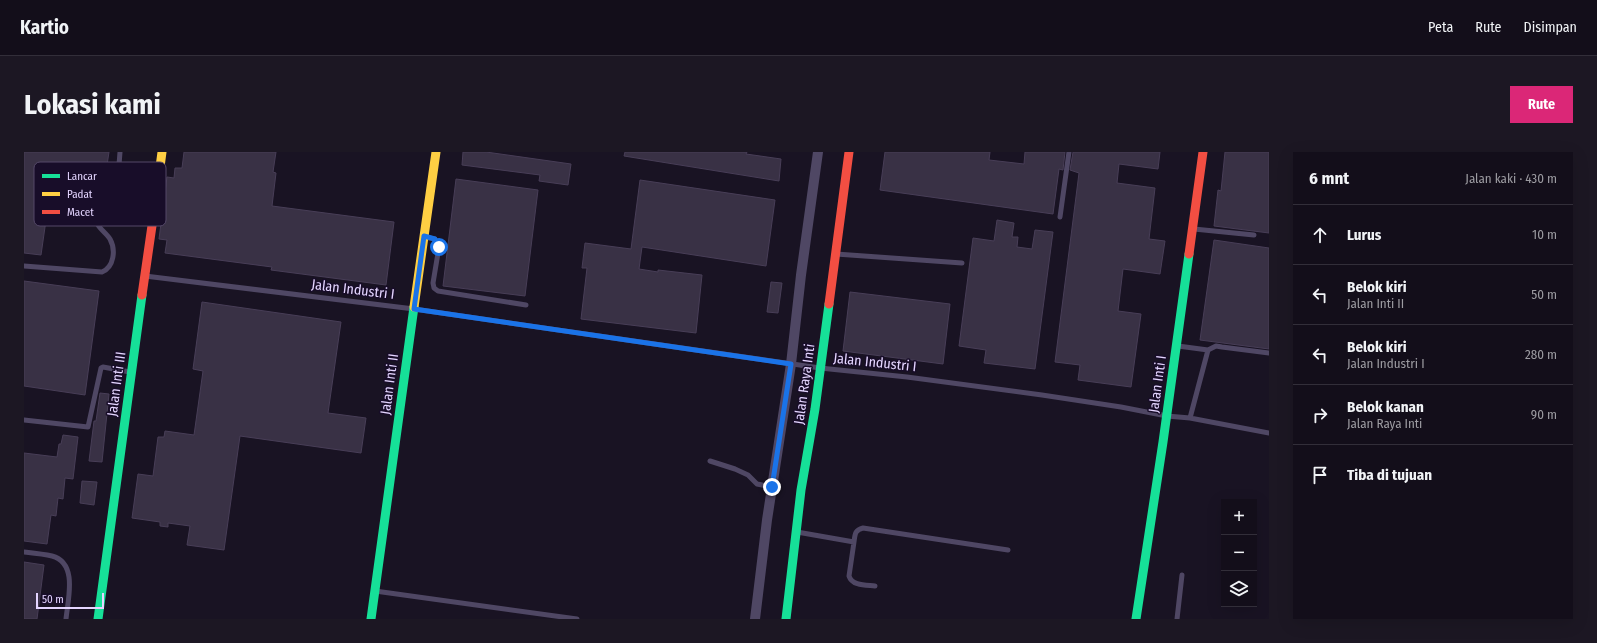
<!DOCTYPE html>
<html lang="id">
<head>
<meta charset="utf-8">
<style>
	body { margin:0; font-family:"Fira Sans Condensed",sans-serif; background:#1c1723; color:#f1f3f6 }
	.controls { position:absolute; right:12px; bottom:12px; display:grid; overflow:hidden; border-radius:0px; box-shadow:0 4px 16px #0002 }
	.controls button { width:36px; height:36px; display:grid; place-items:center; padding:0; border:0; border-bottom:1px solid #322e39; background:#130e1a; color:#f1f3f6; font:20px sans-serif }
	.scale { position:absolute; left:12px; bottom:10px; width:68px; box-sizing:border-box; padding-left:4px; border:2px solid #e4d5ff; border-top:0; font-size:11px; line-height:14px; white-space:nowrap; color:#e4d5ff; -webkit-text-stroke:3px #180d29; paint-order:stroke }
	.stop { position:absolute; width:12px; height:12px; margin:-9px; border:3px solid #1a73e8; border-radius:50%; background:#fff }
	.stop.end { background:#1a73e8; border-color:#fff; box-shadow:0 1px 4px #0008 }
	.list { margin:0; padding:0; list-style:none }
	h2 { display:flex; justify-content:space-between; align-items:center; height:52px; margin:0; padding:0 16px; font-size:17px }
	h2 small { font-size:13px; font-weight:400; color:#9d9ca2 }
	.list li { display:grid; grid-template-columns:26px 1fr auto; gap:12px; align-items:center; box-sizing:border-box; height:60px; padding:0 16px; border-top:1px solid #322e39 }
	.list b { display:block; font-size:15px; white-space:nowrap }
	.list p { margin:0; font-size:13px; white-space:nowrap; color:#9d9ca2 }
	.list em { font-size:13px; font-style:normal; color:#9d9ca2 }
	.icon { flex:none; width:22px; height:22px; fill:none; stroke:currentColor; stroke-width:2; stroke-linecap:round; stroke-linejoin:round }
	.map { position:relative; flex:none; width:1245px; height:467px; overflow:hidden; border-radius:0px }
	header { display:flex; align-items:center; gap:24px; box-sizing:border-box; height:56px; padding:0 20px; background:#130e1a; border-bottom:1px solid #322e39 }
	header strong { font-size:19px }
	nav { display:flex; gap:22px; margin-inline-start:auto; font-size:14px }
	.intro { display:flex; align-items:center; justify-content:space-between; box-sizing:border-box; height:96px; padding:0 24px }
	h1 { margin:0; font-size:28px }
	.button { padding:10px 18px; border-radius:0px; background:#db2777; color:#fff; font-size:14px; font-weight:700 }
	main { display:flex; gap:24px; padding:0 24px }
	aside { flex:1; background:#130e1a; border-radius:0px; box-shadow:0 4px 16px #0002 }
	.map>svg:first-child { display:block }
	.building { fill:#393145; stroke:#483e57 }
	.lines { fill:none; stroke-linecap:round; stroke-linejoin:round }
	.lane { stroke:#4f4764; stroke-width:5 }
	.street { stroke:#4f4764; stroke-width:10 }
	.fast { stroke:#16e098; stroke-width:9 }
	.slow { stroke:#ffcf43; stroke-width:9 }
	.jam { stroke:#f24e42; stroke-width:9 }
	.route { stroke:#1a73e8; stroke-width:5 }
	.labels { text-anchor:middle; stroke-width:3; stroke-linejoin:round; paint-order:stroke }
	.street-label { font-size:14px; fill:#e4d5ff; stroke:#180d29 }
	.key { fill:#180d29; stroke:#554969; stroke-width:1 }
	.key-label { font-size:11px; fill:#e4d5ff }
</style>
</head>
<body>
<header>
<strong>Kartio</strong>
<nav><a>Peta</a><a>Rute</a><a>Disimpan</a></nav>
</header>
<div class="intro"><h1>Lokasi kami</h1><a class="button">Rute</a></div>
<main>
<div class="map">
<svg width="1245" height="467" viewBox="0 0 1245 467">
	<rect width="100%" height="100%" fill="#191323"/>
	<path class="building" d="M0,0H85L82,20L75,19L67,72L56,70L55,73L22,68L17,103L0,101Z
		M160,0H252L249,20L252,21L248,54L370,70L362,133L247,118L248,115L141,101L143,88L135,87L143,25L150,26L151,16H158Z
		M439,0H462L547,12L544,33L515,29L516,23L438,13Z
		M601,0H723L722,2L757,7L755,29L600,4Z
		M861,0H966L965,8L1000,12L1001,0H1041L1039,18L1035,17L1029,62L856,38Z
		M1049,0H1136L1134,17L1095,12L1093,31L1131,36L1125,87L1141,89L1136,122L1099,117L1094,159L1117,162L1107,235L1054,228L1056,213L1031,210L1055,21L1046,18Z
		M1201,0H1245V81L1190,74L1194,38L1197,39Z
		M432,27L514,38L501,144L419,134Z
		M616,28L751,48L742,114L618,95L615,117L634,120V118L678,123L672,181L557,167L563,116H558L561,91L607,97Z
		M973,68L990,71L988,85H994L993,95L1008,97L1011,78L1029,80L1011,217L960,211L962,198L935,194L949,86L970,89Z
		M1190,88L1245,96V197L1176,188Z
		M0,129L75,139L61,243L0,234Z
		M747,130L758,131L754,161L743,160Z
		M826,140L926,152L919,212L819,199Z
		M178,150L317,170L304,261L342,266L337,301L216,284L200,398L163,393L166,374L144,371V375L136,374V370L108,366L114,322L129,324L134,285H140L141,279L170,283L179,219L169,217Z
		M76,241L85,242L78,310L65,309L70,269H72Z
		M39,283L54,285L49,327L41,326L39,347L34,346L32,364L27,363L23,392L0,389V301L33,305L35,292H37Z
		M58,329L73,330L70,353L56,351Z
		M0,410L20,413L13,467H0Z"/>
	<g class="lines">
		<path class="lane" d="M1036,65L1045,0
			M1170,77L1230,83
			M400,85L411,87L415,95L409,131L410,136L414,139L502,153
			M812,102L938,111
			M0,114L78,120C90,115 92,98 86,87C83,82 77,78 74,73V70L81,30L91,20L95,13L96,0
			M121,124L390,157L796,216L883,225L1018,243L1097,255L1143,264L1166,266L1245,281
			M1154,194L1184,198
			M1166,266L1184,198L1192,194L1198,195L1245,201
			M0,268L64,275L77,216L79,215L106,220
			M686,309L711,317L724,323L733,332L748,335
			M773,380L830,390L825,424C828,434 842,433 851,434
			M830,390C831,382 831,378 839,376L984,398
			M0,400C9,401 19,402 28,404C54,411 44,447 42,467
			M351,439L553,467
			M1153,467L1158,423"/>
		<path class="street" d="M731,467L743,368L767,212L777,123L794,0"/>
		<path class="fast" d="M74,467L118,143
			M347,467L390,155
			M762,467L777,338L791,257L805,152
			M1112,467L1139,290L1165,102"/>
		<path class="slow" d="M131,53L138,0
			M390,155L412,0"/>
		<path class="jam" d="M1165,102L1179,0
			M118,143L131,53
			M805,152L825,0"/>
	</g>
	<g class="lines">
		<path class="route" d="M415,95L411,87L400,84L390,157L767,212L748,335"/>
	</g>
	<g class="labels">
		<g class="street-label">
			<text transform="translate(329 137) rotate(7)" y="5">Jalan Industri I</text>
			<text transform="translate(851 210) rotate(6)" y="5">Jalan Industri I</text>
			<text transform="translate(92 232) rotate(-82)" y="5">Jalan Inti III</text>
			<text transform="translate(365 232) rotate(-82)" y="5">Jalan Inti II</text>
			<text transform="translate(780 232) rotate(-82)" y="5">Jalan Raya Inti</text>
			<text transform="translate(1133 232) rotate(-82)" y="5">Jalan Inti I</text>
		</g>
	</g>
	<rect x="10" y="10" width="132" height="64" rx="6" class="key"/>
	<rect x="18" y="22" width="18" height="4" fill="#16e098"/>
	<rect x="18" y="40" width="18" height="4" fill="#ffcf43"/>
	<rect x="18" y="58" width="18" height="4" fill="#f24e42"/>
	<g class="key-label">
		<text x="43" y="28">Lancar</text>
		<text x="43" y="46">Padat</text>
		<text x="43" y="64">Macet</text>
	</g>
</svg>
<div class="controls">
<button>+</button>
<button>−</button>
<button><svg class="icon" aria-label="layers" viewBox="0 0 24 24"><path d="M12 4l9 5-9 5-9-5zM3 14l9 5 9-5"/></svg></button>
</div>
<div class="scale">50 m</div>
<div class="stop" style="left:415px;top:95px"></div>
<div class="stop end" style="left:748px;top:335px"></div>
</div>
<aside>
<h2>6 mnt<small>Jalan kaki · 430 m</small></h2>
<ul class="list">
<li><svg class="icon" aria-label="ahead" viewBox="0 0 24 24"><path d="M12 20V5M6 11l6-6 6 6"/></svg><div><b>Lurus</b></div><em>10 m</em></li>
<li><svg class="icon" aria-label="left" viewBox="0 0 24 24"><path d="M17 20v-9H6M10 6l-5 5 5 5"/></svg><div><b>Belok kiri</b><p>Jalan Inti II</p></div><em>50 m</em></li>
<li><svg class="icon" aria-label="left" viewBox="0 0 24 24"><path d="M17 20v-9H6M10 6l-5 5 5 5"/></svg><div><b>Belok kiri</b><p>Jalan Industri I</p></div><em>280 m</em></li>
<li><svg class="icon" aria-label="right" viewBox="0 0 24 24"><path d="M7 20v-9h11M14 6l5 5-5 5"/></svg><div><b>Belok kanan</b><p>Jalan Raya Inti</p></div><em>90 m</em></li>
<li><svg class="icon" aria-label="arrive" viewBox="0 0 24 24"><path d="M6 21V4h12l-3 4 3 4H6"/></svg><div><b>Tiba di tujuan</b></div></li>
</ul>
</aside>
</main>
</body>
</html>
